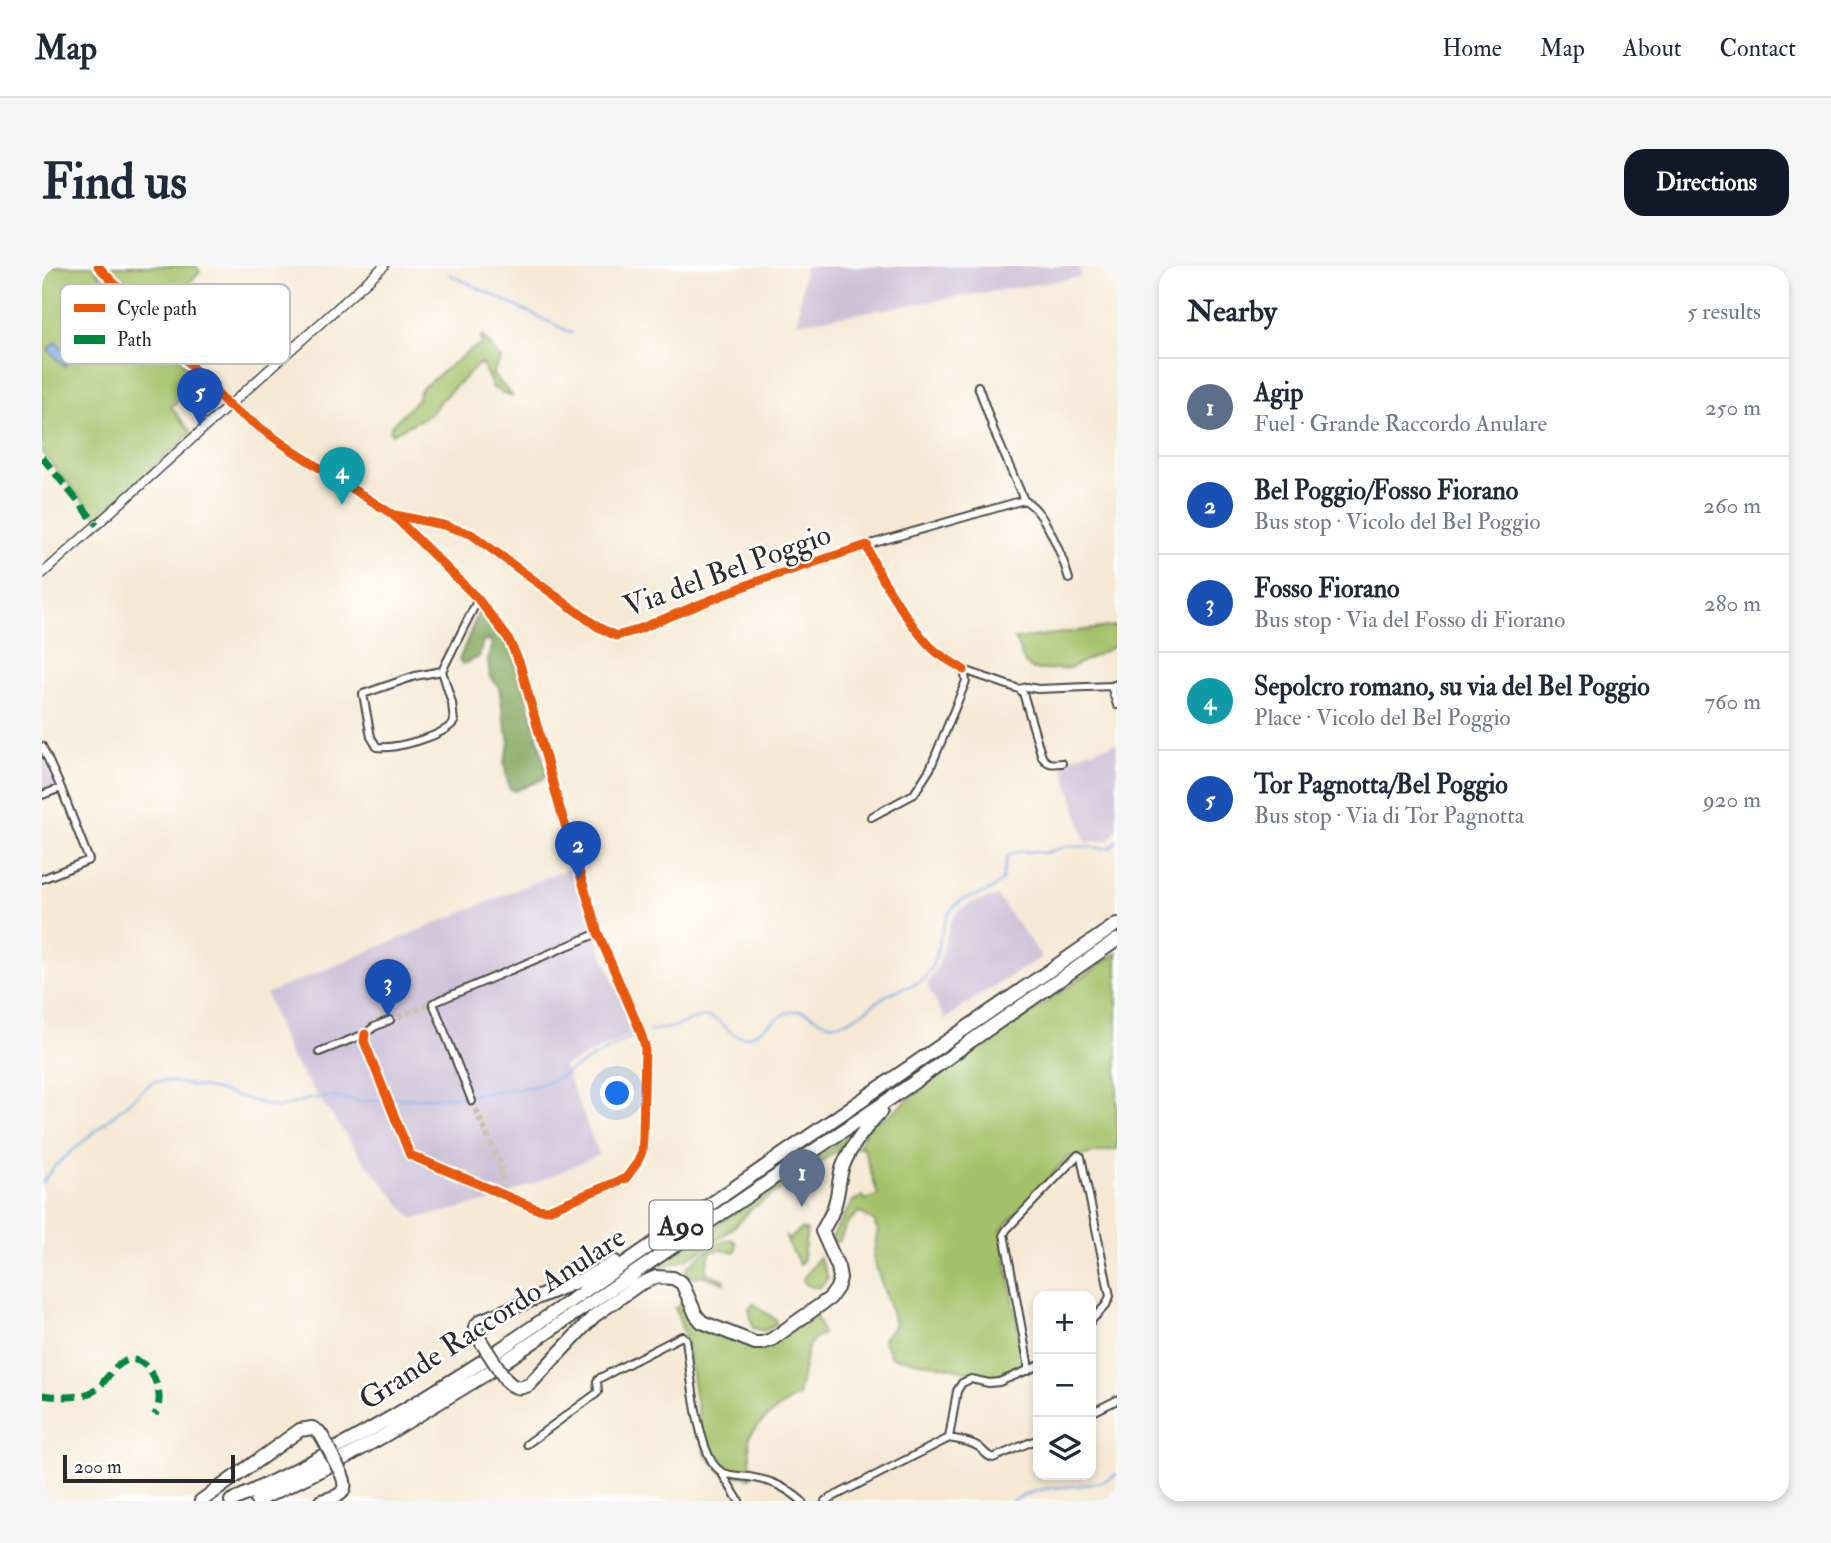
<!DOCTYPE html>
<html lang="en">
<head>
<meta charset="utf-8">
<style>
	body { margin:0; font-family:"IM FELL Double Pica",serif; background:#f6f6f7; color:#1f2937 }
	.controls { position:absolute; right:21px; bottom:21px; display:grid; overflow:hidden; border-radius:14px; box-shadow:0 4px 10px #0003 }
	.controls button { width:63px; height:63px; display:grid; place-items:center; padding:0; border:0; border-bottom:2px solid #e0e1e3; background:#fff; color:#1f2937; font:35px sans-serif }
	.scale { position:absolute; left:21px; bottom:18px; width:172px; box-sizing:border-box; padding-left:7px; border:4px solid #2b2b2b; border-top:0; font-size:19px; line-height:24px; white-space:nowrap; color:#2b2b2b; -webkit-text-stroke:5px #fff; paint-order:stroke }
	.you { position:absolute; left:576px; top:828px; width:24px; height:24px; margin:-18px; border:5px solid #fff; border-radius:50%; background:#1a73e8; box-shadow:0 0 0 10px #1a73e833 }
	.badge { display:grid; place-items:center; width:46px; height:46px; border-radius:50%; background:#111827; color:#fff; font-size:23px; font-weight:700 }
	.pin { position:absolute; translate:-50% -58px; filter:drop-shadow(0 2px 4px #0008) }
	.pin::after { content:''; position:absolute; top:37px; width:24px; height:21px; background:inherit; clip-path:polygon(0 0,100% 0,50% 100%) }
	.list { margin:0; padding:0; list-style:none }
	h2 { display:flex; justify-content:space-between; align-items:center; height:91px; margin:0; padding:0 28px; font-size:30px }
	h2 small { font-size:23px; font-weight:400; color:#747a83 }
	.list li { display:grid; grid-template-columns:46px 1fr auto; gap:21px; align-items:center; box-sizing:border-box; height:98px; padding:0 28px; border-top:2px solid #e0e1e3 }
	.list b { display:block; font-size:26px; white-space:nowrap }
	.list p { margin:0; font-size:23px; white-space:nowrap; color:#747a83 }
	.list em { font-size:23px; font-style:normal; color:#747a83 }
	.icon { flex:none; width:38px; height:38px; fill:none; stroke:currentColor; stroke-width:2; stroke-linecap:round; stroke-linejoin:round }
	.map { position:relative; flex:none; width:1075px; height:1235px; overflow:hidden; border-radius:21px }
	header { display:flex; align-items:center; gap:42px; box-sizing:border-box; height:98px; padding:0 35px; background:#fff; border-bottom:2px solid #e0e1e3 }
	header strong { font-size:33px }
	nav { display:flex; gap:38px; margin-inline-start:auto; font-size:24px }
	.intro { display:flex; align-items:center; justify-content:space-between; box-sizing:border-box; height:168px; padding:0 42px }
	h1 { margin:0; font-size:49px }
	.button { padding:18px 32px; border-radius:21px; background:#111827; color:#fff; font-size:24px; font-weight:700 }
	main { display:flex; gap:42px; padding:0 42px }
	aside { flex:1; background:#fff; border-radius:21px; box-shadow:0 4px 10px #0003 }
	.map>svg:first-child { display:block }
	.industrial { fill:#cbbfd5 }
	.green { fill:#a4c169; stroke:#68764a; stroke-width:2 }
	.forest { fill:#83a75d; stroke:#576944; stroke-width:2 }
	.water { fill:#79aae4; stroke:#526a88; stroke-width:2 }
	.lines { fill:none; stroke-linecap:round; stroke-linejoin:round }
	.stream { stroke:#79aae4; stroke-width:2 }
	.minor-tunnel { stroke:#cdc3b2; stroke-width:6; stroke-dasharray:6 3; stroke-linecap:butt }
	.minor-casing { stroke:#494844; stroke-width:10 }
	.tertiary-casing { stroke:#494844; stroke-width:11 }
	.motorway-casing { stroke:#494844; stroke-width:16 }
	.minor { stroke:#fff; stroke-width:6 }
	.tertiary { stroke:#fff; stroke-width:8 }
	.motorway { stroke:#fff; stroke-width:12 }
	.motorway-bridge-casing { stroke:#494844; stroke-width:16; stroke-linecap:butt }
	.motorway-bridge { stroke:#fff; stroke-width:12 }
	.quiet { stroke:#00873e; stroke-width:7; stroke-dasharray:14 7; stroke-linecap:butt }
	.cycleway-casing { stroke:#fff; stroke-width:13 }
	.cycleway { stroke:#e8590c; stroke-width:9 }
	.labels { text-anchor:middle; stroke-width:5; stroke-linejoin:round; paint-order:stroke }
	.shield { fill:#fff; stroke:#6b6b6b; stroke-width:2 }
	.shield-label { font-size:28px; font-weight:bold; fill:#2b2b2b }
	.street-label { font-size:30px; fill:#2b2b2b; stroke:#fff }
	.key { fill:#fff; stroke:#bfbfbf; stroke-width:2 }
	.key-label { font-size:19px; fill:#2b2b2b }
</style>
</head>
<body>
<header>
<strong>Map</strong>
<nav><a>Home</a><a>Map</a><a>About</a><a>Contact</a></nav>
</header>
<div class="intro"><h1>Find us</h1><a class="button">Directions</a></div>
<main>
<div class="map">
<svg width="1075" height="1235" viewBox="0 0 1075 1235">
	<rect width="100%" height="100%" fill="#fff"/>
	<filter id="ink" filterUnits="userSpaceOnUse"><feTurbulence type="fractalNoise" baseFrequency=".0143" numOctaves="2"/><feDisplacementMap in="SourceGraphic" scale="14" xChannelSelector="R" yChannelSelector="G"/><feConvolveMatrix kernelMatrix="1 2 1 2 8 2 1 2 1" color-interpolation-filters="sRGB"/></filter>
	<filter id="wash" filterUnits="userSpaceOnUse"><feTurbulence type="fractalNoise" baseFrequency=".00686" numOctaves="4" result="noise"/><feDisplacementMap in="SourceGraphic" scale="28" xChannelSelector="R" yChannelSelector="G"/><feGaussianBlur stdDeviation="1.57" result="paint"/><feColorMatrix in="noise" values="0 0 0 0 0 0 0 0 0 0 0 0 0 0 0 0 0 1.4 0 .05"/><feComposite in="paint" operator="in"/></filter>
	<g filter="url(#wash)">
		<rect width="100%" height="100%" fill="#f6e9d4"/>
		<path class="industrial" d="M763,0H1037L1039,11L755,57Z
			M1075,477V562L1068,573L1062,575L1044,576L1019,494Z
			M0,489L14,521L0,527Z
			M532,600L560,686L592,767L522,800L557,889L451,935L371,953L319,891L247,789L224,728Z
			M955,630L1000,691L944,725L903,753L885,719L896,700L908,657L915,646L927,638Z"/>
		<path class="green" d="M0,0H50L158,114L129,141L150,167L56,252L0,187Z
			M60,0H154L158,6L111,53Z
			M440,70L459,93L450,108L470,129V131L451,122L441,100L438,97L398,135L389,148L350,168L348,166L349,160L376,133L377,126L381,121L427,85L438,80L440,77L438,72Z
			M1075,360V379L1028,402L997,404L990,403L983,397L973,373Z
			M1075,687V883L1025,892L959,964L983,1101L951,1112L908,1101L849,1091L841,1073L853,1058L831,991L836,963L833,960L834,957L817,946L805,957L797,976H792L790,971L810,936L821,930L823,934L836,929L821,881L815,882L828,857L846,850L881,821Z
			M823,858L812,873L708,944C690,966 645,1000 616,1000Z
			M759,963L765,965L760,997L757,999C755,989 746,982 744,971L747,974Z
			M690,973L694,977C695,993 685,983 678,984C675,984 672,986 669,985L664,1002L665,1007L683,1014L682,1017L659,1009L654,1011L647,1010L644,1005C650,993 677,975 690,973Z
			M777,991L786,1012L778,1021C772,1022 763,1021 761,1013Z
			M645,1033L654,1049L713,1077L771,1044L781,1068L772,1073L766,1080L756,1130C735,1142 722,1152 707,1170L709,1212L681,1207L663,1188L644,1073L633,1042L640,1038L639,1036Z
			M712,1038L734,1054V1058L722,1065L711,1062L707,1042Z"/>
		<path class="forest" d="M439,344C472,360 495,472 505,507L501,513L473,525L467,522L462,496L468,476L462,453L457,421L448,411L446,394L450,381L448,374L441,375L437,391L421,398L417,394L437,345Z"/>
		<path class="water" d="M14,76L29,92L22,100L6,84Z"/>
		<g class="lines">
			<path class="stream" d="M407,8L530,67
				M607,766C615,763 621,763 628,762C640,759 652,751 664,751C682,752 687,775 706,770C721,766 735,749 748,746C768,741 771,755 787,757C792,758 799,757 803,756C822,749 835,732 853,725C863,721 875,720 882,712C899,694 895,663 910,643C919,631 930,631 943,627C950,624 955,619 960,614L965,591L969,587L981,585L1003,587L1026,580L1066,582L1072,579L1075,574
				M430,829L493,820L509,815L583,774L595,770
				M350,833L425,830
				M0,917L13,900L110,816L124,815L170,823L236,842L267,833L289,831L316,835L344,834
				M970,1235C979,1231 988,1226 997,1224C1024,1218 1051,1224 1075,1208"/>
		</g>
	</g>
	<g filter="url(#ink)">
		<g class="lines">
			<path class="minor-tunnel" d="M348,754L391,737
				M430,835L458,898L463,929"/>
			<defs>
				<path id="minor" d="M56,0L186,139L251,185L350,248L436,333L466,372L478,398L517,539L556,667L597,762L603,780L601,871L600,886L595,897L584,912L506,944L495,943L368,889L322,775L323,768
					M936,120L952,165L982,234
					M352,248L401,259L429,268L556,361L574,370L592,365L713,316L825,279C831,303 872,365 890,382C899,391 912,397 922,404
					M825,279L982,234C1003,244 1021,292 1027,313
					M400,405L373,410L321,428L329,471L335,481C353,483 400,471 412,456L410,437L400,405L436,333
					M1069,420L1075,439
					M977,423L981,427L1000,491C1006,499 1011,498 1020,497
					M0,480L19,522L47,594L0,613
					M0,529L19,522
					M829,551L872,528L888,503L924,415L922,404L977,423L985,421L996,423L1069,420L1075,418
					M277,786L323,768L332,761L348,754
					M430,835L391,737L556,667
					M986,1105V1096L962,968L965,963L1036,889L1039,891L1068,1030L1064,1039L1049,1055
					M1049,1147L1075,1134
					M907,1172L915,1125L920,1117L929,1113L947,1117L957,1116L996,1100
					M485,1178L554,1128L556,1126L555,1115L558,1112L640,1070L644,1073C648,1100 655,1194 680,1206C687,1210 698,1210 707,1211C730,1215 742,1220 760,1235
					M679,1206L697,1235
					M783,1235L907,1172C917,1174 928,1175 937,1181C943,1186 944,1190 951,1192L996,1173"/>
				<path id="tertiary" d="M0,308L342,0"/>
				<path id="motorway" d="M438,1074L433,1061L438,1055L541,1013L573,996
					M464,1114C472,1122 478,1124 488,1118L552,1050L596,1019L614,1011L631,1012L640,1017L654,1049L660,1056L713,1077H720L729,1074L788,1032L795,1022L798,1012L796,1001L780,965C786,955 792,945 794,934C797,923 797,911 801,900C809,879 824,861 839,845
					M159,1235L258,1164L270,1162L277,1166L281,1172
					M189,1235C278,1195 362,1146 444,1093L1075,658
					M215,1235L301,1193L345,1168L444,1108L877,813L929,775L1075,674
					M279,1235C295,1231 308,1228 300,1209"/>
			</defs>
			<use href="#minor" class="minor-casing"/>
			<use href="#tertiary" class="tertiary-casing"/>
			<use href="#motorway" class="motorway-casing"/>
			<use href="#minor" class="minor"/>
			<use href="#tertiary" class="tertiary"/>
			<use href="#motorway" class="motorway"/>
			<defs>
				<path id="motorway-bridge" d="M438,1074L464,1114
					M281,1172L300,1209"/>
			</defs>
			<use href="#motorway-bridge" class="motorway-bridge-casing"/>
			<use href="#motorway-bridge" class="motorway-bridge"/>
			<path class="quiet" d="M0,191L55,259
				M0,1129C15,1131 36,1133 50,1126C64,1119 70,1097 87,1094C105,1091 118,1118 117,1133C117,1139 115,1144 113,1149"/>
			<defs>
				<path id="cycleway" d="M56,0L186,139L251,185L350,248L436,333L466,372L478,398L517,539L556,667L597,762L603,780L601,871L600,886L595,897L584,912L506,944L495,943L368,889L322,775L323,768
					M354,249L401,259L429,268L556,361L574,370L592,365L713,316L825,279C831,303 872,365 890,382C899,391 912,397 922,404"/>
			</defs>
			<use href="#cycleway" class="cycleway-casing"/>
			<use href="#cycleway" class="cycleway"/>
		</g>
	</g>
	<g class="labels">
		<rect class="shield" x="607.5" y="934.5" width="63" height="49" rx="5"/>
		<g class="shield-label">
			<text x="639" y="969">A90</text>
		</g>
		<g class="street-label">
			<text transform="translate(685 304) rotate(-20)" y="10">Via del Bel Poggio</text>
			<text transform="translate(450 1052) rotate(-33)" y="10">Grande Raccordo Anulare</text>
		</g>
	</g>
	<rect x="18" y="18" width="230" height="80" rx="10" class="key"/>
	<rect x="32" y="38" width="31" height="8" fill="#e8590c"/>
	<rect x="32" y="69" width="31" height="9" fill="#00873e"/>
	<g class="key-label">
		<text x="75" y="49">Cycle path</text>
		<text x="75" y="80">Path</text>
	</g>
</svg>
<div class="controls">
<button>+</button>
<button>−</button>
<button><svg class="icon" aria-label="layers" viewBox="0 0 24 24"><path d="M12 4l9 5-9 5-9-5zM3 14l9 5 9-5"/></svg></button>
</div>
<div class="scale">200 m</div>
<div class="you"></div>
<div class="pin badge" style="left:760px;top:941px;background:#5c6f8a">1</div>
<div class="pin badge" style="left:536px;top:613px;background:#1a4fb4">2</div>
<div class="pin badge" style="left:346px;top:751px;background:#1a4fb4">3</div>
<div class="pin badge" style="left:300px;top:239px;background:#0f9aa8">4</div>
<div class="pin badge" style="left:158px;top:160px;background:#1a4fb4">5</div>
</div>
<aside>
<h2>Nearby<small>5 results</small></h2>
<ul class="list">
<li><span class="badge" style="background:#5c6f8a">1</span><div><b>Agip</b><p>Fuel · Grande Raccordo Anulare</p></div><em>250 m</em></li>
<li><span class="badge" style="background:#1a4fb4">2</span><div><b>Bel Poggio/Fosso Fiorano</b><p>Bus stop · Vicolo del Bel Poggio</p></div><em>260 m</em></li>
<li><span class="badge" style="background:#1a4fb4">3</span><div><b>Fosso Fiorano</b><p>Bus stop · Via del Fosso di Fiorano</p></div><em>280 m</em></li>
<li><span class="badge" style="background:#0f9aa8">4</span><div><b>Sepolcro romano, su via del Bel Poggio</b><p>Place · Vicolo del Bel Poggio</p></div><em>760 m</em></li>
<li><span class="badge" style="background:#1a4fb4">5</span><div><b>Tor Pagnotta/Bel Poggio</b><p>Bus stop · Via di Tor Pagnotta</p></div><em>920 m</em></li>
</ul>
</aside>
</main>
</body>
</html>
